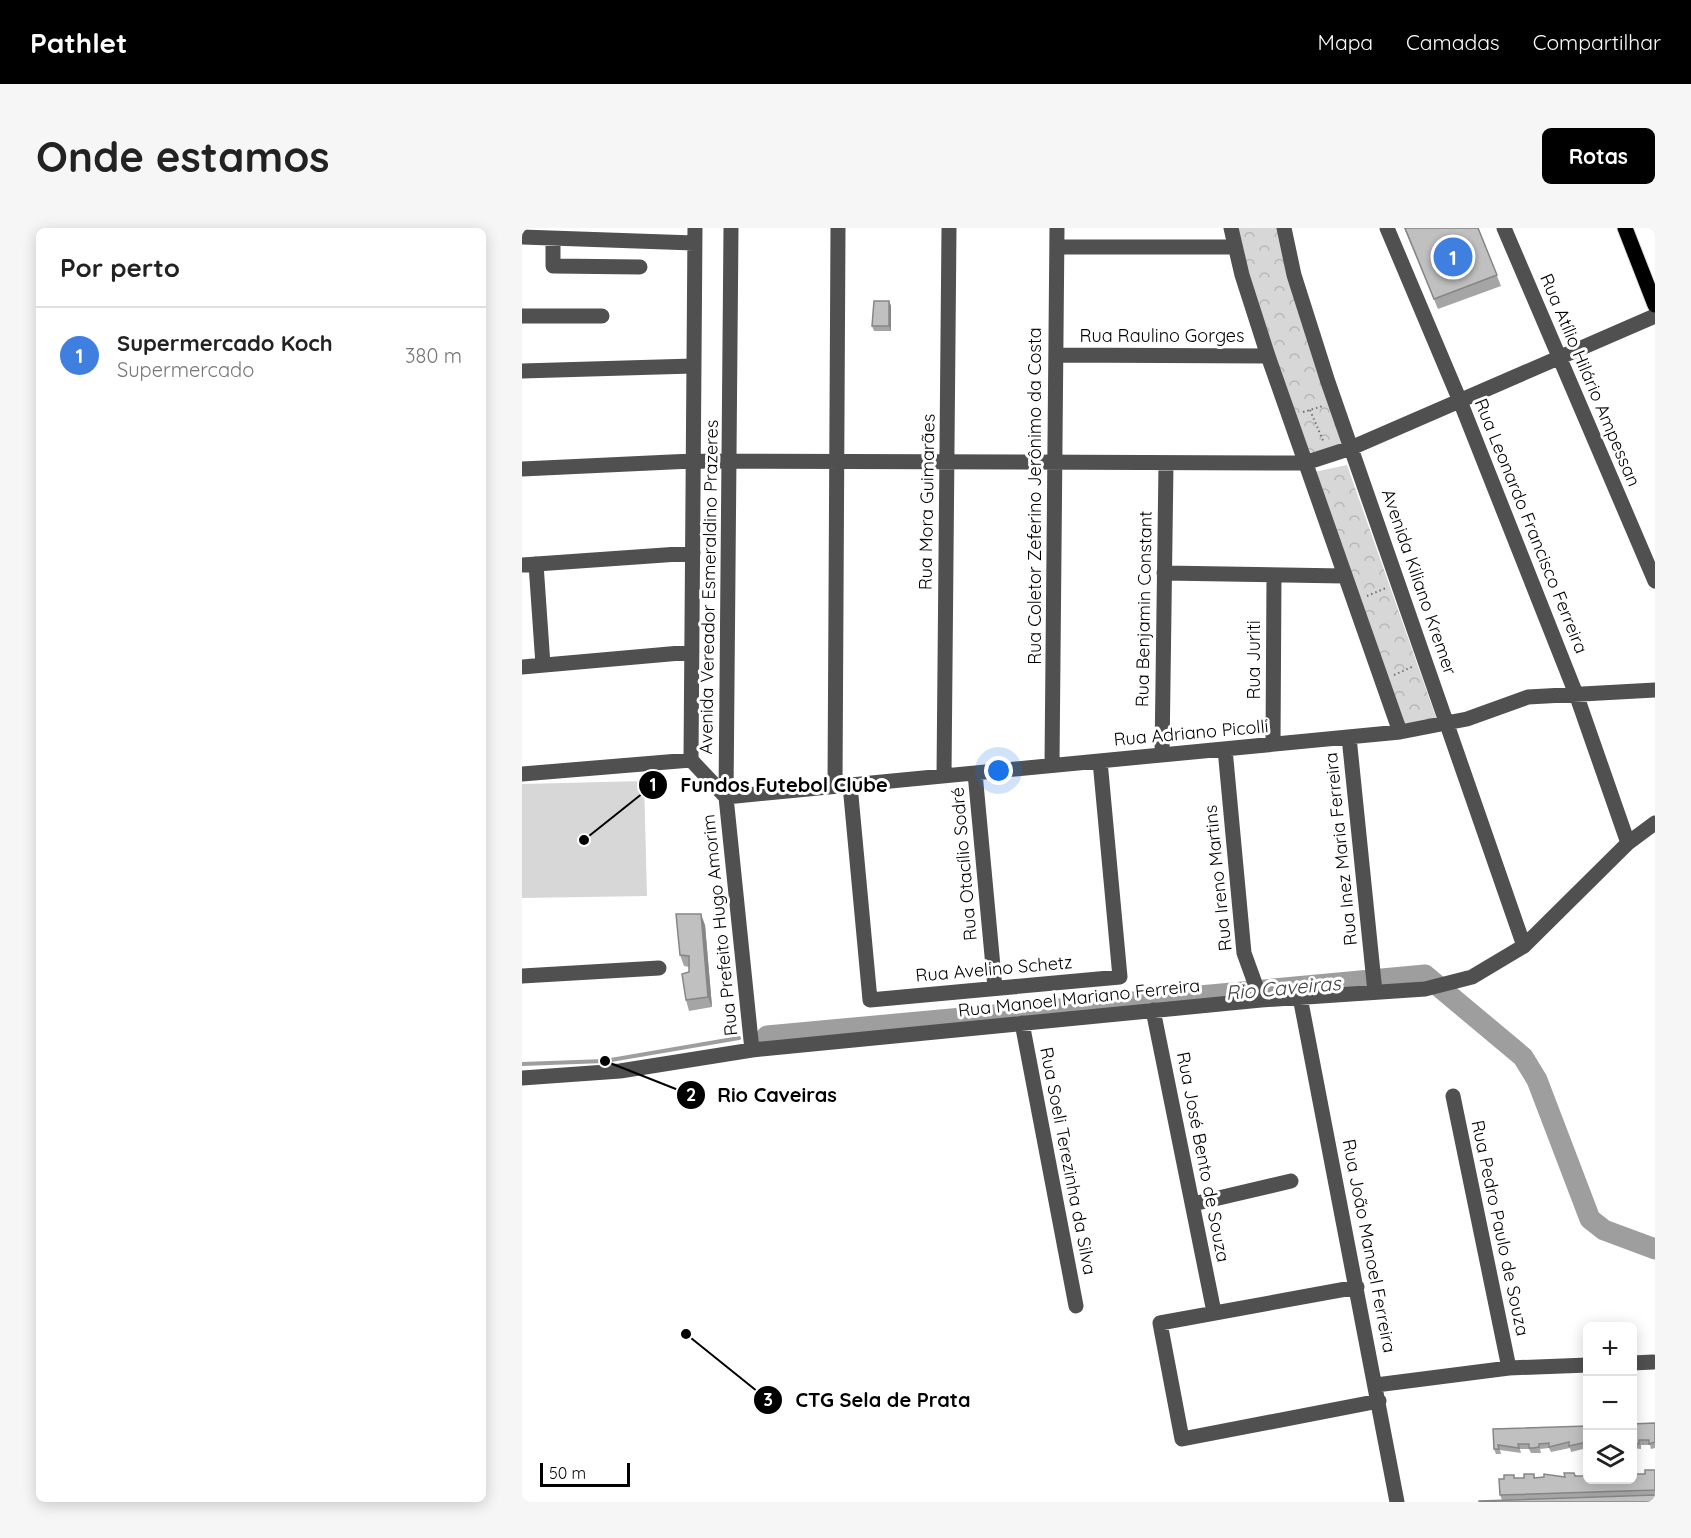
<!DOCTYPE html>
<html lang="pt">
<head>
<meta charset="utf-8">
<style>
	body { margin:0; font-family:Quicksand,sans-serif; background:#f6f6f6; color:#222 }
	.controls { position:absolute; right:18px; bottom:18px; display:grid; overflow:hidden; border-radius:9px; box-shadow:0 3px 15px #0003 }
	.controls button { width:54px; height:54px; display:grid; place-items:center; padding:0; border:0; border-bottom:2px solid #e0e0e0; background:#fff; color:#222; font:30px sans-serif }
	.scale { position:absolute; left:18px; bottom:15px; width:90px; box-sizing:border-box; padding-left:6px; border:3px solid #000; border-top:0; font-size:16px; line-height:21px; white-space:nowrap; color:#000; -webkit-text-stroke:4px #fff; paint-order:stroke }
	.you { position:absolute; left:477px; top:543px; width:21px; height:21px; margin:-15px; border:4px solid #fff; border-radius:50%; background:#1a73e8; box-shadow:0 0 0 9px #1a73e833 }
	.badge { display:grid; place-items:center; width:39px; height:39px; border-radius:50%; background:#000; color:#fff; font-size:20px; font-weight:700 }
	.pin { position:absolute; translate:-50% -50%; border:3px solid #fff; box-shadow:0 2px 6px #0006 }
	.list { margin:0; padding:0; list-style:none }
	h2 { display:flex; justify-content:space-between; align-items:center; height:78px; margin:0; padding:0 24px; font-size:26px }
	h2 small { font-size:20px; font-weight:400; color:#767676 }
	.list li { display:grid; grid-template-columns:39px 1fr auto; gap:18px; align-items:center; box-sizing:border-box; height:96px; padding:0 24px; border-top:2px solid #e0e0e0 }
	.list b { display:block; font-size:22px; white-space:nowrap }
	.list p { margin:0; font-size:20px; white-space:nowrap; color:#767676 }
	.list em { font-size:20px; font-style:normal; color:#767676 }
	.icon { flex:none; width:33px; height:33px; fill:none; stroke:currentColor; stroke-width:2; stroke-linecap:round; stroke-linejoin:round }
	.map { position:relative; flex:none; width:1133px; height:1274px; overflow:hidden; border-radius:9px }
	header { display:flex; align-items:center; gap:36px; box-sizing:border-box; height:84px; padding:0 30px; background:#000; color:#fff }
	header strong { font-size:28px }
	nav { display:flex; gap:33px; margin-inline-start:auto; font-size:21px }
	.intro { display:flex; align-items:center; justify-content:space-between; box-sizing:border-box; height:144px; padding:0 36px }
	h1 { margin:0; font-size:42px }
	.button { padding:15px 27px; border-radius:9px; background:#000; color:#fff; font-size:21px; font-weight:700 }
	main { display:flex; gap:36px; padding:0 36px }
	aside { flex:1; background:#fff; border-radius:9px; box-shadow:0 3px 15px #0003 }
	.map>svg:first-child { display:block }
	.park { fill:url(#park-crowns) }
	.pitch { fill:#d7d7d7 }
	.lines { fill:none; stroke-linecap:round; stroke-linejoin:round }
	.stream { stroke:#9e9e9e; stroke-width:4 }
	.river { stroke:#9e9e9e; stroke-width:21 }
	.major-casing { stroke:#dbdbdb; stroke-width:17 }
	.path { stroke:#727272; stroke-width:2; stroke-dasharray:1.5 3; stroke-linecap:butt }
	.minor { stroke:#505050; stroke-width:15 }
	.major { stroke:#000; stroke-width:15 }
	.wall { fill:#a5a5a5 }
	.shaded-wall { fill:#868686 }
	.building { fill:#c0c0c0; stroke:#868686; stroke-width:1.5 }
	.labels { text-anchor:middle; stroke-width:6; stroke-linejoin:round; paint-order:stroke }
	.street-label { font-size:18px; fill:#000; stroke:#fff }
	.water-label { font-size:20px; font-style:italic; fill:#3f3f3f; stroke:#fff }
	.leader { fill:none; stroke:#000; stroke-width:2 }
	.callout-dot { fill:#000; stroke:#fff; stroke-width:2 }
	.mark-label { font-size:18px; text-anchor:middle; font-weight:bold; fill:#fff }
	.callout-label { font-size:20px; text-anchor:middle; font-weight:bold; fill:#000; stroke:#fff; stroke-width:6; stroke-linejoin:round; paint-order:stroke }
</style>
</head>
<body>
<header>
<strong>Pathlet</strong>
<nav><a>Mapa</a><a>Camadas</a><a>Compartilhar</a></nav>
</header>
<div class="intro"><h1>Onde estamos</h1><a class="button">Rotas</a></div>
<main>
<aside>
<h2>Por perto<small></small></h2>
<ul class="list">
<li><span class="badge" style="background:#3f7fe0">1</span><div><b>Supermercado Koch</b><p>Supermercado</p></div><em>380 m</em></li>
</ul>
</aside>
<div class="map">
<svg width="1133" height="1274" viewBox="0 0 1133 1274">
	<defs>
		<pattern id="park-crowns" width="20" height="18" patternUnits="userSpaceOnUse" patternTransform="scale(1.5)"><rect width="20" height="18" fill="#d7d7d7"/><path d="M2 6a3 3 0 1 1 6 0M12 15a3 3 0 1 1 6 0" fill="none" stroke="#b7b7b7"/></pattern>
	</defs>
	<rect width="100%" height="100%" fill="#fff"/>
	<path class="park" d="M715,0H757L822,215L787,228L732,65Z
		M825,237L915,492L881,496L792,244Z"/>
	<path class="pitch" d="M122,553L125,668L0,670V556Z"/>
	<g class="lines">
		<path class="stream" d="M0,836L83,833L217,810"/>
		<path class="river" d="M245,808L903,747L1001,829L1015,852L1068,991L1082,1002L1133,1021"/>
		<defs>
			<path id="major" d="M1103,0L1133,77"/>
		</defs>
		<use href="#major" class="major-casing"/>
		<path class="path" d="M788,182L802,215
			M781,184L801,178
			M845,368L864,360
			M872,447L892,438"/>
		<path class="minor" d="M173,0L169,532L204,569
			M209,0L204,569L230,822
			M709,0L720,47L746,128L878,504
			M762,0L772,47L806,154L1002,718
			M865,0L938,173L1054,466L1106,615
			M982,0L1133,353
			M0,9L172,15
			M31,12V38L118,39
			M535,19H713
			M0,88H80
			M534,127L746,128
			M0,143L171,138
			M0,241L170,233L783,235L829,220L1133,88
			M14,336L21,437
			M0,337L171,325
			M642,345L822,348
			M0,439L170,424
			M827,509L853,764
			M751,516L752,347
			M703,521L722,725L739,772
			M640,527L644,236
			M530,537L535,0
			M453,545L473,760
			M0,546L169,532
			M422,548L427,0
			M328,557L348,772L598,749L578,533
			M313,558L316,0
			M204,569L878,504L945,491L1006,469L1133,462
			M0,748L137,740
			M778,769L875,1274
			M631,782L692,1084
			M500,795L554,1078
			M0,850L98,843L230,822L739,772L903,761L950,749L1002,718L1106,615L1133,595
			M931,868L987,1140
			M671,976L769,953
			M835,1059L638,1095L660,1211L857,1173
			M1110,1135L1131,1134
			M854,1157L987,1140L1066,1137"/>
		<use href="#major" class="major"/>
	</g>
	<path class="wall" d="M882,0H956L979,58L916,81Z
		M367,73L369,78V103H352L350,98Z
		M183,697L190,779L167,783L164,772L167,744V739L162,738L158,727Z
		M1133,1195V1220L1129,1221L1128,1217H1119V1221L1110,1220V1196Z
		M1065,1198V1220L1049,1224L1048,1220L1029,1224L1027,1220L1018,1221L1019,1225H1009L1007,1221H998L999,1225L978,1222L979,1226H974L972,1221L971,1201Z
		M1113,1242L1114,1246H1123L1133,1243V1274L980,1272L978,1267L982,1251L1002,1250L1012,1246L1013,1250L1043,1249L1052,1245L1054,1248L1065,1251H1110Z"/>
	<path class="shaded-wall" d="M367,73L369,78V103L367,98Z
		M179,686L183,697L190,779L186,769Z"/>
	<path class="building" d="M883,0H956L975,47L912,71Z
		M352,73H367V98H350Z
		M154,686H179L186,769L164,772L160,746L167,744V728L158,727Z
		M1133,1195V1214L1127,1216V1212H1117V1216L1110,1215V1196Z
		M1065,1198V1214L1047,1218V1214L1027,1219V1215L1017,1216V1219L1011,1220H1007V1216H996L997,1220L976,1217L977,1221H972L971,1201Z
		M1113,1242V1246H1123V1242H1133V1262L978,1267L977,1251H982V1247H992V1250H1002V1246H1012V1250L1022,1249V1246L1043,1249L1042,1245H1052L1053,1248H1063L1062,1244H1065V1251H1110V1243Z
		M1133,1267V1274H957V1273Z"/>
	<g class="labels">
		<g class="street-label">
			<text x="640" y="114">Rua Raulino Gorges</text>
			<text transform="translate(1068 152) rotate(67)" y="6">Rua Atílio Hilário Ampessan</text>
			<text transform="translate(513 268) rotate(-90)" y="6">Rua Coletor Zeferino Jerônimo da Costa</text>
			<text transform="translate(405 274) rotate(-89)" y="6">Rua Mora Guimarães</text>
			<text transform="translate(1009 298) rotate(68)" y="6">Rua Leonardo Francisco Ferreira</text>
			<text transform="translate(897 354) rotate(71)" y="6">Avenida Kiliano Kremer</text>
			<text transform="translate(187 359) rotate(-89)" y="6">Avenida Vereador Esmeraldino Prazeres</text>
			<text transform="translate(622 381) rotate(-89)" y="6">Rua Benjamin Constant</text>
			<text transform="translate(732 432) rotate(-90)" y="6">Rua Juriti</text>
			<text transform="translate(669 505) rotate(-5)" y="6">Rua Adriano Picolli</text>
			<text transform="translate(819 621) rotate(-96)" y="6">Rua Inez Maria Ferreira</text>
			<text transform="translate(442 636) rotate(-95)" y="6">Rua Otacílio Sodré</text>
			<text transform="translate(696 650) rotate(-96)" y="6">Rua Ireno Martins</text>
			<text transform="translate(198 697) rotate(-96)" y="6">Rua Prefeito Hugo Amorim</text>
			<text transform="translate(472 741) rotate(-5)" y="6">Rua Avelino Schetz</text>
			<text transform="translate(557 770) rotate(-6)" y="6">Rua Manoel Mariano Ferreira</text>
			<text transform="translate(681 929) rotate(79)" y="6">Rua José Bento de Souza</text>
			<text transform="translate(546 933) rotate(79)" y="6">Rua Soeli Terezinha da Silva</text>
			<text transform="translate(978 1000) rotate(78)" y="6">Rua Pedro Paulo de Souza</text>
			<text transform="translate(847 1018) rotate(79)" y="6">Rua João Manoel Ferreira</text>
		</g>
		<g class="water-label">
			<text transform="translate(761 760) rotate(-5)" y="7">Rio Caveiras</text>
		</g>
	</g>
	<path class="leader" d="M62 612L131 557M83 833L169 867M164 1106L246 1172"/>
	<g class="callout-dot">
		<circle cx="62" cy="612" r="6"/>
		<circle cx="83" cy="833" r="6"/>
		<circle cx="164" cy="1106" r="6"/>
		<circle cx="131" cy="557" r="15"/>
		<circle cx="169" cy="867" r="15"/>
		<circle cx="246" cy="1172" r="15"/>
	</g>
	<g class="mark-label">
		<text x="131" y="563">1</text>
		<text x="169" y="873">2</text>
		<text x="246" y="1178">3</text>
	</g>
	<g class="callout-label">
		<text x="262" y="564">Fundos Futebol Clube</text>
		<text x="255" y="874">Rio Caveiras</text>
		<text x="361" y="1179">CTG Sela de Prata</text>
	</g>
</svg>
<div class="controls">
<button>+</button>
<button>−</button>
<button><svg class="icon" aria-label="layers" viewBox="0 0 24 24"><path d="M12 4l9 5-9 5-9-5zM3 14l9 5 9-5"/></svg></button>
</div>
<div class="scale">50 m</div>
<div class="you"></div>
<div class="pin badge" style="left:931px;top:29px;background:#3f7fe0">1</div>
</div>
</main>
</body>
</html>
